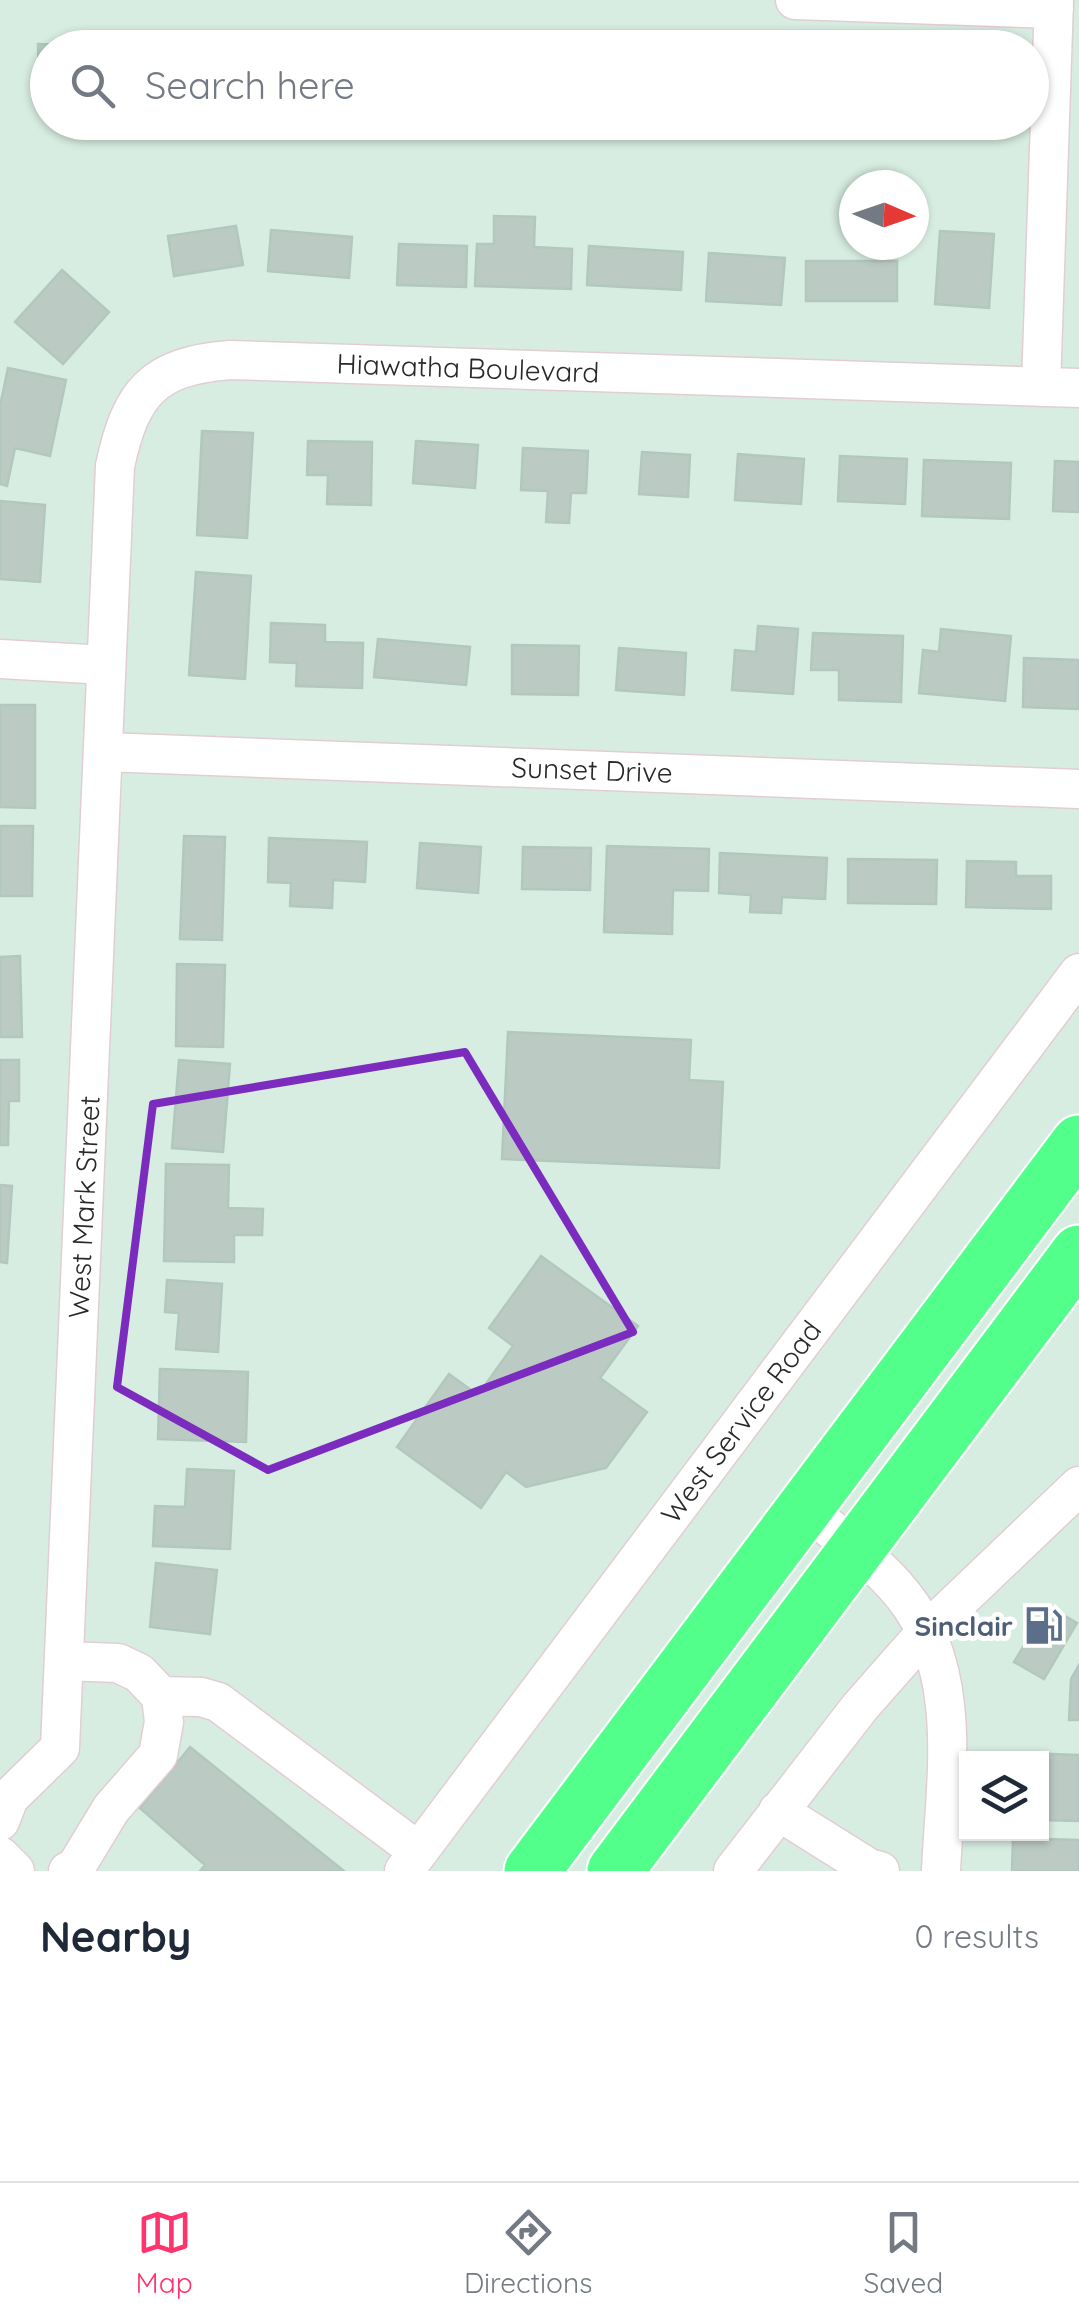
<!DOCTYPE html>
<html lang="en">
<head>
<meta charset="utf-8">
<style>
	body { margin:0; font-family:Quicksand,sans-serif; background:#f2f2f3; color:#1f2937 }
	.controls { position:absolute; right:30px; bottom:30px; display:grid; overflow:hidden; border-radius:0px; box-shadow:0 2px 8px #0004 }
	.controls button { width:90px; height:90px; display:grid; place-items:center; padding:0; border:0; border-bottom:2px solid #e0e1e3; background:#fff; color:#1f2937; font:50px sans-serif }
	.compass { position:absolute; left:839px; top:170px; width:90px; height:90px; border-radius:50%; background:#fff; box-shadow:0 2px 8px #0004; rotate:92deg }
	.list { margin:0; padding:0; list-style:none }
	h2 { display:flex; justify-content:space-between; align-items:center; height:130px; margin:0; padding:0 40px; font-size:42px }
	h2 small { font-size:32px; font-weight:400; color:#747a83 }
	.icon { flex:none; width:55px; height:55px; fill:none; stroke:currentColor; stroke-width:2; stroke-linecap:round; stroke-linejoin:round }
	.map { position:relative; flex:none; width:1079px; height:1871px; overflow:hidden }
	.search { position:absolute; background:#fff; box-shadow:0 2px 8px #0004; left:30px; right:30px; top:30px; height:110px; display:flex; align-items:center; gap:25px; box-sizing:border-box; padding:0 35px; border-radius:55px; color:#747a83; font-size:38px }
	.sheet { height:310px; background:#fff }
	nav { display:flex; justify-content:space-around; align-items:center; box-sizing:border-box; height:140px; border-top:2px solid #e0e1e3; background:#fff; font-size:28px; color:#747a83 }
	nav a { display:grid; justify-items:center; gap:5px }
	nav .on { color:#ff336e }
	.map>svg:first-child { display:block }
	.building { fill:#bbcbc3; stroke:#b2c8be; stroke-width:2.5 }
	.lines { fill:none; stroke-linecap:round; stroke-linejoin:round }
	.minor-casing { stroke:#e3cdd4; stroke-width:41 }
	.highway-casing { stroke:#fff; stroke-width:59 }
	.minor { stroke:#fff; stroke-width:38 }
	.highway { stroke:#51ff8a; stroke-width:55 }
	.marked { fill:none; stroke:#7b2cbf; stroke-width:8; stroke-linejoin:round }
	.labels { text-anchor:middle; stroke-width:10; stroke-linejoin:round; paint-order:stroke }
	.street-label { font-size:28px; fill:#282828; stroke:#fff }
	.service-label { font-size:28px; font-weight:bold; fill:#4e5e75; stroke:#fff; text-anchor:end }
</style>
</head>
<body>
<div class="map">
<svg width="1079" height="1871" viewBox="0 0 1079 1871">
	<rect width="100%" height="100%" fill="#d8ede2"/>
	<path class="building" d="M38,44L111,46L48,48V91H39Z
		M522,122H555L554,132L521,131Z
		M734,122H763L762,133L734,131Z
		M914,122H1000V130H914Z
		M494,216L535,217L534,247L572,249L571,289L475,286L477,244H494Z
		M236,226L243,265L174,276L168,236Z
		M271,230L352,237L349,278L268,271Z
		M940,231L994,234L989,308L935,304Z
		M399,244L467,246L466,287L397,285Z
		M589,246L683,252L681,290L587,285Z
		M709,253L785,258L781,305L706,301Z
		M806,261H897V301H806Z
		M62,270L109,312L63,364L15,322Z
		M8,368L66,380L50,456L15,448L7,486L0,484V406Z
		M202,431L253,433L247,538L197,535Z
		M308,441L372,442L371,505L327,504L328,475H307Z
		M416,441L478,445L475,488L413,483Z
		M523,448L588,451L586,493H571L569,523L546,522L548,491L521,490Z
		M642,452L690,455L688,497L639,494Z
		M738,454L804,459L801,504L735,500Z
		M840,456L907,459L905,504L838,501Z
		M924,460L1011,463L1009,519L922,516Z
		M1055,461L1079,462V512L1053,511Z
		M0,501L45,505L40,582L0,579Z
		M196,572L251,576L245,679L189,675Z
		M271,623L325,625V642L363,643L362,688L296,686L297,663L270,662Z
		M758,626L798,629L793,694L732,690L735,650L756,652Z
		M941,629L1011,636L1005,701L919,693L923,650L939,652Z
		M813,633L903,636L901,702L839,700V670H811Z
		M378,639L470,647L466,685L374,677Z
		M512,645L579,646L578,695L512,694Z
		M619,648L686,653L684,695L616,690Z
		M1024,658L1079,660V709L1023,707Z
		M0,705H35V808L0,807Z
		M0,826H33L32,896H0Z
		M184,836L225,837L222,940L180,939Z
		M269,838L367,842L365,882L333,880L332,908L290,906L291,883L268,882Z
		M420,843L481,847L478,893L417,888Z
		M607,846L709,849L708,891L673,890L672,934L604,932Z
		M523,847L591,848L590,890L522,889Z
		M720,853L827,858L825,899L782,897L781,913L750,912L751,895L719,893Z
		M848,859L937,860L936,904L848,903Z
		M967,861L1016,862V876H1051V909L966,907Z
		M20,956L22,1037H0V957Z
		M177,964L225,965L223,1047L176,1046Z
		M508,1032L691,1040L689,1080L723,1082L719,1168L502,1159Z
		M0,1060H19V1101H9L8,1145H0Z
		M179,1060L230,1064L223,1152L172,1148Z
		M166,1164L229,1165L228,1208L263,1209L262,1235H234V1262L164,1261Z
		M0,1185L12,1186L7,1263L0,1262Z
		M541,1256L638,1326L600,1378L647,1412L606,1468L526,1487L506,1472L481,1508L397,1447L449,1374L478,1395L513,1346L489,1328Z
		M167,1280L222,1284L218,1352L176,1349L179,1313L165,1312Z
		M160,1369L248,1372L246,1442L158,1439Z
		M187,1469L234,1471L230,1549L153,1546L155,1506L185,1507Z
		M156,1563L217,1570L210,1634L150,1627Z
		M1048,1606L1077,1623L1044,1679L1014,1662Z
		M1079,1665V1720H1069L1071,1679Z
		M190,1747L344,1871H200L205,1865L140,1808Z
		M1025,1753L1079,1755V1821L1042,1820V1758H1025Z
		M1013,1838L1079,1840V1871H1012Z"/>
	<g class="lines">
		<defs>
			<path id="minor" d="M795,0L1054,9
				M1041,387L1054,0
				M0,659L106,665
				M105,752L1079,789
				M805,1509C839,1536 876,1561 903,1595C965,1672 945,1780 941,1871
				M64,1661L118,1663L139,1673L161,1696L164,1722L158,1755L111,1809L74,1870L68,1871
				M161,1696L201,1697L218,1702L418,1851
				M778,1811L869,1868L880,1871
				M0,1821L9,1798L60,1748L115,466C131,392 153,366 230,360L1079,388
				M0,1856L15,1871
				M404,1871L1079,973
				M733,1871L860,1707L926,1632L1079,1486"/>
			<path id="highway" d="M532,1871L1079,1143
				M615,1871L1079,1253"/>
		</defs>
		<use href="#minor" class="minor-casing"/>
		<use href="#highway" class="highway-casing"/>
		<use href="#minor" class="minor"/>
		<use href="#highway" class="highway"/>
	</g>
	<path class="marked" d="M465,1052L633,1332L268,1470L117,1387L153,1104Z"/>
	<defs>
		<symbol id="fuel-bare" viewBox="-9 -9 18 18"><path d="M-5.5-6h7V0h2V4h1.3V-2.5L3-4.5l.8-.8L6-3V5H2.5V1h-1V6h-7ZM-4.2-4.7v3.2H.2V-4.7Z" fill="#5c6f8a" stroke="#fff" stroke-width="2.5" paint-order="stroke"/></symbol>
	</defs>
	<g fill-rule="evenodd">
		<use href="#fuel-bare" x="1016" y="1598" width="55" height="55"/>
	</g>
	<g class="labels">
		<g class="street-label">
			<text transform="translate(468 368) rotate(2)" y="10">Hiawatha Boulevard</text>
			<text transform="translate(592 770) rotate(2)" y="10">Sunset Drive</text>
			<text transform="translate(84 1207) rotate(-87)" y="10">West Mark Street</text>
			<text transform="translate(741 1422) rotate(-53)" y="10">West Service Road</text>
		</g>
		<g class="service-label">
			<text x="1013" y="1636">Sinclair</text>
		</g>
	</g>
</svg>
<div class="controls">
<button><svg class="icon" aria-label="layers" viewBox="0 0 24 24"><path d="M12 4l9 5-9 5-9-5zM3 14l9 5 9-5"/></svg></button>
</div>
<svg class="compass" viewBox="-18 -18 36 36"><path d="M0-13l5 13h-10z" fill="#e53935"/><path d="M0 13l5-13h-10z" fill="#747a83"/></svg>
<div class="search"><svg class="icon" aria-label="search" viewBox="0 0 24 24"><circle cx="10" cy="10" r="6"/><path d="M15 15l6 6"/></svg>Search here</div>
</div>
<section class="sheet">
<h2>Nearby<small>0 results</small></h2>
<ul class="list">
</ul>
</section>
<nav>
<a class="on"><svg class="icon" aria-label="map" viewBox="0 0 24 24"><path d="M3 6l6-2 6 2 6-2v14l-6 2-6-2-6 2zM9 4v14M15 6v14"/></svg>Map</a>
<a><svg class="icon" aria-label="directions" viewBox="0 0 24 24"><path d="M12 3l9 9-9 9-9-9zM9 14v-3h6M13 9l2 2-2 2"/></svg>Directions</a>
<a><svg class="icon" aria-label="saved" viewBox="0 0 24 24"><path d="M7 4h10v16l-5-4-5 4z"/></svg>Saved</a>
</nav>
</body>
</html>
